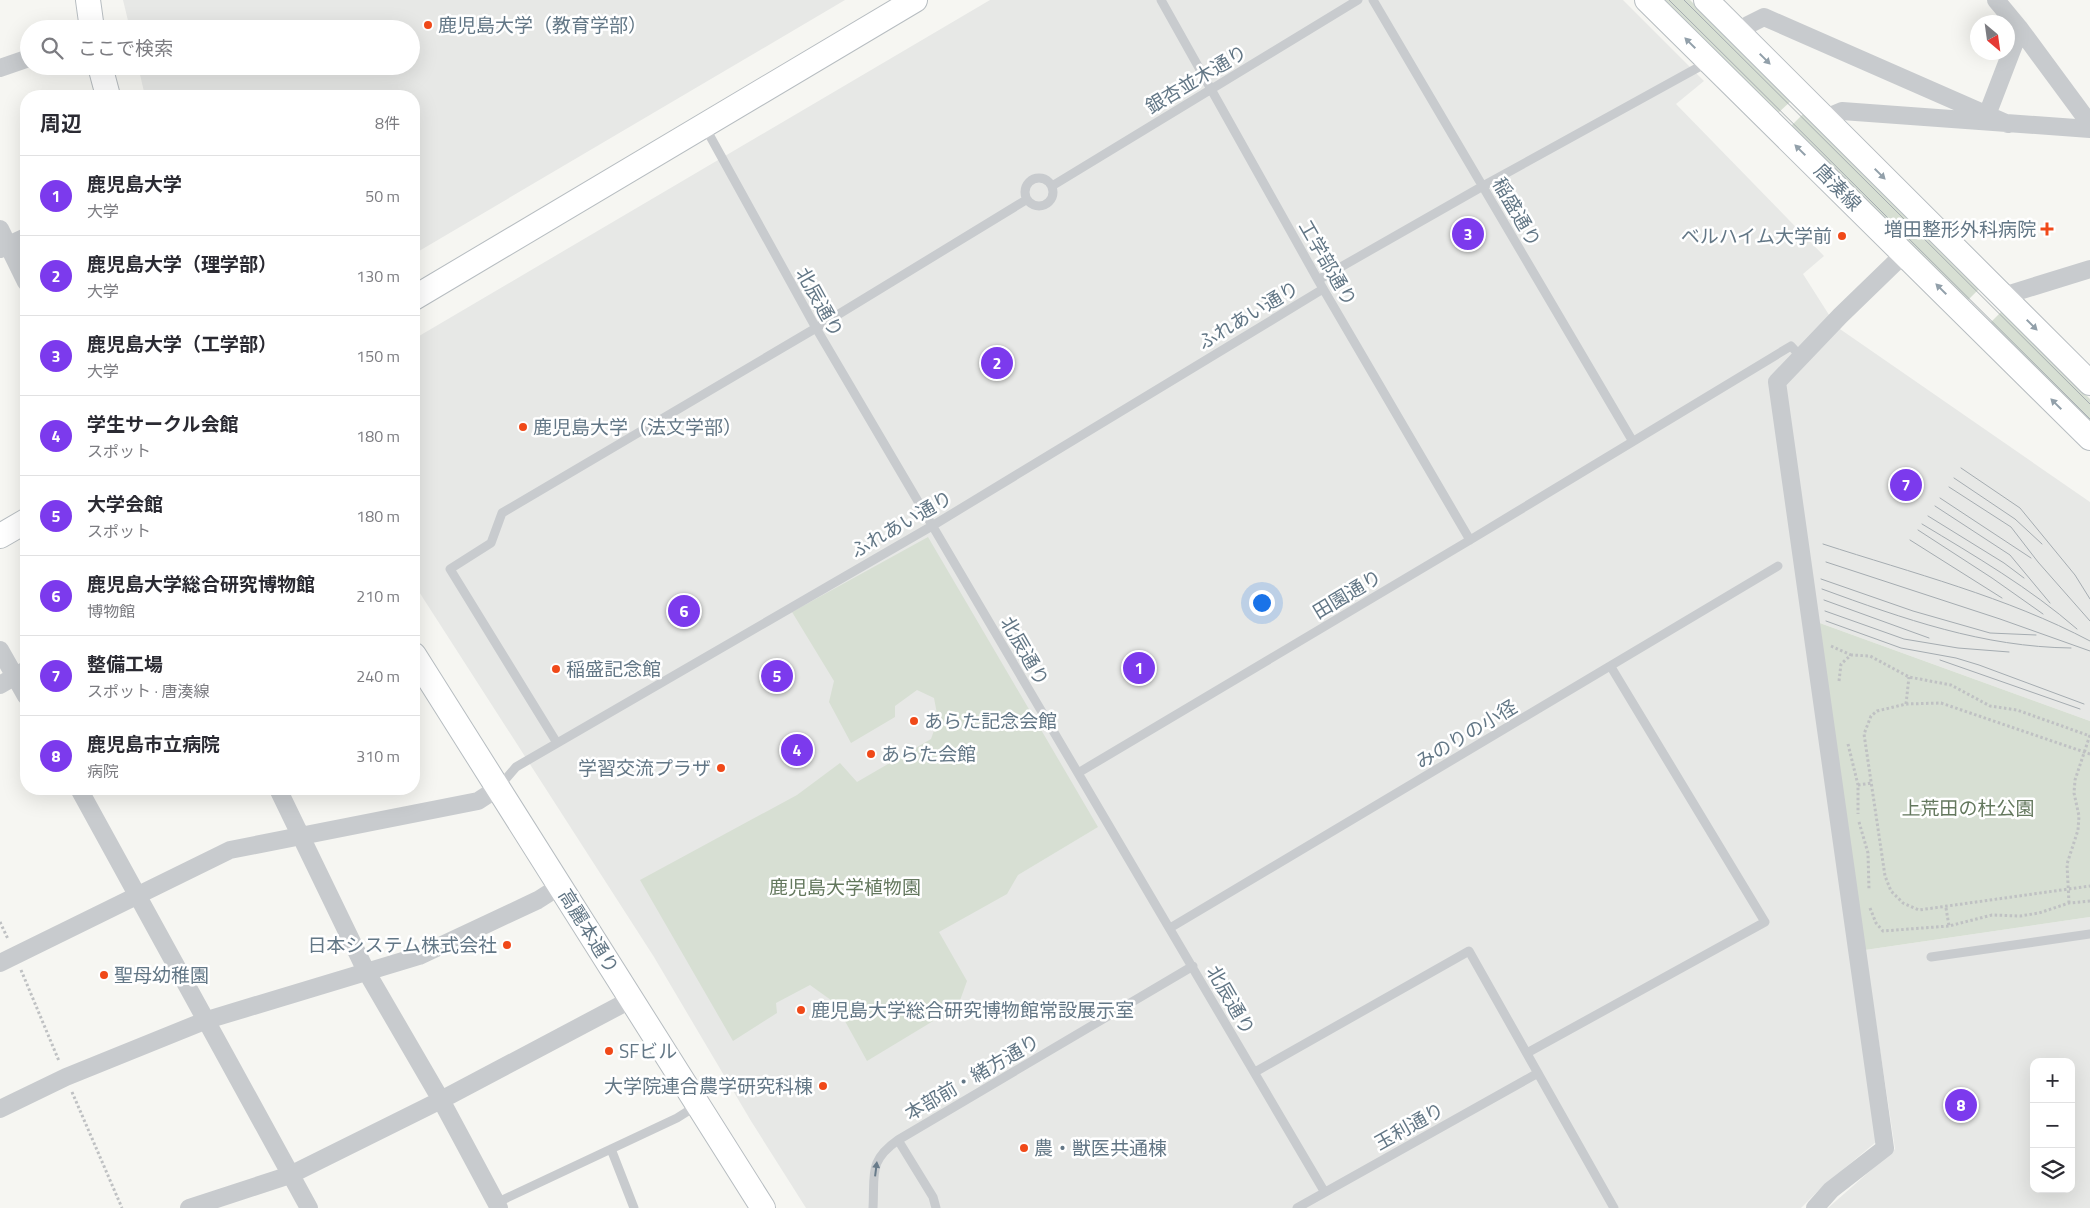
<!DOCTYPE html>
<html lang="ja">
<head>
<meta charset="utf-8">
<style>
	body { margin:0; font-family:"Titillium Web","Noto Sans JP",sans-serif; background:#f7f7f7; color:#2b2b33 }
	.controls { position:absolute; right:15px; bottom:15px; display:grid; overflow:hidden; border-radius:10px; box-shadow:0 5px 20px #0002 }
	.controls button { width:45px; height:45px; display:grid; place-items:center; padding:0; border:0; border-bottom:1px solid #e1e1e2; background:#fff; color:#2b2b33; font:25px sans-serif }
	.compass { position:absolute; left:1970px; top:15px; width:45px; height:45px; border-radius:50%; background:#fff; box-shadow:0 5px 20px #0002; rotate:151deg }
	.you { position:absolute; left:1261px; top:602px; width:18px; height:18px; margin:-12px; border:4px solid #fff; border-radius:50%; background:#1a73e8; box-shadow:0 0 0 8px #1a73e833 }
	.badge { display:grid; place-items:center; width:32px; height:32px; border-radius:50%; background:#7c3aed; color:#fff; font-size:16px; font-weight:700 }
	.pin { position:absolute; translate:-50% -50%; border:2px solid #fff; box-shadow:0 1px 5px #0006 }
	.list { margin:0; padding:0; list-style:none }
	h2 { display:flex; justify-content:space-between; align-items:center; height:65px; margin:0; padding:0 20px; font-size:21px }
	h2 small { font-size:16px; font-weight:400; color:#7c7c81 }
	.list li { display:grid; grid-template-columns:32px 1fr auto; gap:15px; align-items:center; box-sizing:border-box; height:80px; padding:0 20px; border-top:1px solid #e1e1e2 }
	.list b { display:block; font-size:19px; white-space:nowrap }
	.list p { margin:0; font-size:16px; white-space:nowrap; color:#7c7c81 }
	.list em { font-size:16px; font-style:normal; color:#7c7c81 }
	.icon { flex:none; width:28px; height:28px; fill:none; stroke:currentColor; stroke-width:2; stroke-linecap:round; stroke-linejoin:round }
	.map { position:relative; flex:none; width:2090px; height:1208px; overflow:hidden }
	.search { position:absolute; background:#fff; box-shadow:0 5px 20px #0002; left:20px; top:20px; width:400px; height:55px; display:flex; align-items:center; gap:12px; box-sizing:border-box; padding:0 18px; border-radius:28px; color:#7c7c81; font-size:19px }
	.panel { position:absolute; background:#fff; box-shadow:0 5px 20px #0002; left:20px; top:90px; width:400px; height:705px; border-radius:20px }
	.map>svg:first-child { display:block }
	.built { fill:#e7e8e6; fill-rule:evenodd }
	.green { fill:#d7dfd3 }
	.lines { fill:none; stroke-linecap:round; stroke-linejoin:round }
	.secondary-casing { stroke:#b7bdc1; stroke-width:26 }
	.path { stroke:#bfc1c3; stroke-width:3; stroke-dasharray:2.5 2.5; stroke-linecap:butt }
	.lane { stroke:#c8cbce; stroke-width:9 }
	.street { stroke:#c8cbce; stroke-width:18 }
	.secondary { stroke:#fff; stroke-width:24 }
	.tram { stroke:#a5acb1; stroke-width:1 }
	.oneway { fill:#92a0aa }
	.oneway2 { fill:#687b8a }
	.poi-dot { fill:#f04919; stroke:#fff; stroke-width:2 }
	.labels { text-anchor:middle; stroke-width:5; stroke-linejoin:round; paint-order:stroke }
	.poi-label { font-size:19px; fill:#637786; stroke:#fff; text-anchor:start }
	.street-label { font-size:19px; fill:#637786; stroke:#fff }
	.park-label { font-size:19px; fill:#64785e; stroke:#fff }
</style>
</head>
<body>
<div class="map">
<svg width="2090" height="1208" viewBox="0 0 2090 1208">
	<rect width="100%" height="100%" fill="#f6f6f2"/>
	<path class="built" d="M123,0H845L414,254V96H145L138,66H411V29H130Z
		M990,0H1623L1704,81L1676,104L1824,256L1803,274L1831,318L1770,382L1876,1142L1822,1187L1801,1208H806L751,1121L654,957L414,584V339Z
		M1837,327L2090,502V721L1817,622L1782,384Z
		M2090,917V1208H1828L1895,1149L1865,950ZM2034,1062H2071V1189H2034Z"/>
	<path class="green" d="M1662,0H1690L1791,101L1777,114Z
		M1804,113L1980,288L1967,301L1790,127Z
		M2002,311L2090,399V426L1988,325Z
		M928,537L1098,827L1018,875L1007,894L939,932L967,981L958,1006L867,1061L835,1003L810,985L776,1003L777,1013L733,1041L640,880L797,795L840,763L857,782L931,739L938,719L934,698L917,690L895,706V717L851,743L829,702L834,681L792,612Z
		M1817,622L2090,721V917L1865,950Z"/>
	<g class="lines">
		<defs>
			<path id="secondary" d="M88,0L92,29
				M1647,0L2090,438
				M1706,0L2090,383
				M100,66L108,96
				M414,298L915,0
				M0,536L26,521
				M414,655L763,1208"/>
		</defs>
		<use href="#secondary" class="secondary-casing"/>
		<path class="path" d="M1831,646L1851,655
			M1839,681L1841,664L1851,655L1870,656L1909,677L1951,685L1990,706L2017,710L2090,736
			M1906,704L1909,677
			M1848,744L1858,785V814
			M2090,754L1941,703L1906,704L1877,711L1871,716L1864,734L1885,876L1891,891L1903,903L1919,910L2090,886
			M1858,785L1872,783
			M1859,822L1868,853L1869,890
			M2069,903L2067,864L2078,830L2079,816L2074,793L2075,780L2090,735
			M1870,908L1876,923L1883,931L1949,926L1992,915L2020,916L2039,913L2069,903L2090,901
			M1946,908L1949,926
			M0,922L8,939
			M21,970L59,1061
			M72,1092L122,1208"/>
		<path class="lane" d="M1161,0L1318,280L1470,540
			M1373,0L1632,440
			M705,127L816,328L1324,1191
			M1025 192a14 14 0 1 1 28 0a14 14 0 1 1-28 0Z
			M1052,186L1358,0
			M1318,280L1483,186L1708,62
			M557,743L450,569L491,543L502,513L816,328L1026,200
			M1078,773L1470,540L1791,346L1801,357
			M499,787L516,767L932,526L1323,289
			M1170,928L1778,566
			M1931,957L2090,934
			M1527,1053L1765,922L1611,667
			M1255,1072L1469,951L1614,1208
			M898,1140L933,1197L936,1208
			M611,1149L634,1208
			M496,1203L677,1118L696,1106
			M873,1208C875,1174 868,1161 898,1140L1193,966
			M1297,1208L1538,1073"/>
		<path class="street" d="M1996,0L2020,29L2090,124
			M1739,34L1748,25L1764,17L2008,124
			M0,68L29,58
			M1987,115L2020,29
			M1823,119L1842,111L2090,129
			M0,229L26,282
			M0,249L26,237
			M2003,296L2090,269
			M0,650L26,696
			M0,685L26,670
			M79,789L309,1208
			M278,789L366,971L441,1100L499,1208
			M0,963L230,850L478,801L498,788
			M0,1109L66,1077L207,1020L419,956L538,900L560,886
			M189,1208L290,1175L441,1100L632,999
			M1815,1208L1831,1190L1885,1148L1777,382L1840,316L1905,253"/>
		<use href="#secondary" class="secondary"/>
		<path class="tram" d="M1669,0L2090,419
			M1684,0L2090,404
			M1961,468L2020,508L2075,575L2090,599
			M1954,478L2015,519L2042,544
			M1949,487L2011,527L2038,562L2090,621
			M1940,498L2031,558
			M1935,506L2010,555L2050,603
			M1928,516L2004,563L2024,578
			M1922,524C1975,556 2030,588 2077,629
			M1918,530L1992,578L2043,614
			M1910,540L2002,598
			M1823,544C1912,573 2007,597 2090,641
			M1826,562L2000,619L2090,651
			M1821,579L1913,611L1990,633L2036,635
			M1822,589C1904,619 1983,647 2071,648
			M1824,600L1929,638
			M1825,611L1904,639L1958,648L2009,652
			M1826,621L1901,648L1956,658L1979,665L2084,704
			M1940,660L2080,709"/>
	</g>
	<defs><path id="oneway-solid" d="M-6-.8H1V-3.2L6.5 0L1 3.2V.8H-6Z" transform="scale(1.25)"/></defs>
	<g class="oneway">
		<use href="#oneway-solid" transform="translate(1690 43) rotate(-135)"/>
		<use href="#oneway-solid" transform="translate(1765 59) rotate(45)"/>
		<use href="#oneway-solid" transform="translate(1800 150) rotate(-135)"/>
		<use href="#oneway-solid" transform="translate(1880 174) rotate(45)"/>
		<use href="#oneway-solid" transform="translate(1941 289) rotate(-135)"/>
		<use href="#oneway-solid" transform="translate(2032 325) rotate(45)"/>
		<use href="#oneway-solid" transform="translate(2056 404) rotate(-135)"/>
	</g>
	<use class="oneway2" href="#oneway-solid" transform="translate(876 1169) rotate(-83)"/>
	<g class="poi-dot">
		<circle cx="428" cy="25" r="5"/>
		<path d="M2044.5 221.5h5v5h5v5h-5v5h-5v-5h-5v-5h5z"/>
		<circle cx="1842" cy="236" r="5"/>
		<circle cx="523" cy="427" r="5"/>
		<circle cx="556" cy="669" r="5"/>
		<circle cx="914" cy="721" r="5"/>
		<circle cx="871" cy="754" r="5"/>
		<circle cx="721" cy="768" r="5"/>
		<circle cx="507" cy="945" r="5"/>
		<circle cx="104" cy="975" r="5"/>
		<circle cx="801" cy="1010" r="5"/>
		<circle cx="609" cy="1051" r="5"/>
		<circle cx="823" cy="1086" r="5"/>
		<circle cx="1024" cy="1148" r="5"/>
	</g>
	<g class="labels">
		<g class="poi-label">
			<text x="438" y="32">鹿児島大学（教育学部）</text>
			<text x="2036" y="236" text-anchor="end">増田整形外科病院</text>
			<text x="1832" y="243" text-anchor="end">ベルハイム大学前</text>
			<text x="533" y="434">鹿児島大学（法文学部）</text>
			<text x="566" y="676">稲盛記念館</text>
			<text x="924" y="728">あらた記念会館</text>
			<text x="881" y="761">あらた会館</text>
			<text x="711" y="775" text-anchor="end">学習交流プラザ</text>
			<text x="497" y="952" text-anchor="end">日本システム株式会社</text>
			<text x="114" y="982">聖母幼稚園</text>
			<text x="811" y="1017">鹿児島大学総合研究博物館常設展示室</text>
			<text x="619" y="1058">SFビル</text>
			<text x="813" y="1093" text-anchor="end">大学院連合農学研究科棟</text>
			<text x="1034" y="1155">農・獣医共通棟</text>
		</g>
		<g class="street-label">
			<text transform="translate(1196 79) rotate(-31)" y="7">銀杏並木通り</text>
			<text transform="translate(1838 187) rotate(45)" y="7">唐湊線</text>
			<text transform="translate(1517 212) rotate(60)" y="7">稲盛通り</text>
			<text transform="translate(1328 263) rotate(60)" y="7">工学部通り</text>
			<text transform="translate(820 302) rotate(61)" y="7">北辰通り</text>
			<text transform="translate(1248 315) rotate(-31)" y="7">ふれあい通り</text>
			<text transform="translate(901 524) rotate(-30)" y="7">ふれあい通り</text>
			<text transform="translate(1347 594) rotate(-31)" y="7">田園通り</text>
			<text transform="translate(1025 651) rotate(60)" y="7">北辰通り</text>
			<text transform="translate(1466 734) rotate(-31)" y="7">みのりの小径</text>
			<text transform="translate(589 931) rotate(58)" y="7">高麗本通り</text>
			<text transform="translate(1231 1000) rotate(60)" y="7">北辰通り</text>
			<text transform="translate(972 1077) rotate(-30)" y="7">本部前・緒方通り</text>
			<text transform="translate(1409 1126) rotate(-29)" y="7">玉利通り</text>
		</g>
		<g class="park-label">
			<text x="1968" y="815">上荒田の杜公園</text>
			<text x="845" y="894">鹿児島大学植物園</text>
		</g>
	</g>
</svg>
<div class="controls">
<button>+</button>
<button>−</button>
<button><svg class="icon" aria-label="layers" viewBox="0 0 24 24"><path d="M12 4l9 5-9 5-9-5zM3 14l9 5 9-5"/></svg></button>
</div>
<svg class="compass" viewBox="-18 -18 36 36"><path d="M0-13l5 13h-10z" fill="#e53935"/><path d="M0 13l5-13h-10z" fill="#7c7c81"/></svg>
<div class="you"></div>
<div class="pin badge" style="left:1139px;top:668px">1</div>
<div class="pin badge" style="left:997px;top:363px">2</div>
<div class="pin badge" style="left:1468px;top:234px">3</div>
<div class="pin badge" style="left:797px;top:750px">4</div>
<div class="pin badge" style="left:777px;top:676px">5</div>
<div class="pin badge" style="left:684px;top:611px">6</div>
<div class="pin badge" style="left:1906px;top:485px">7</div>
<div class="pin badge" style="left:1961px;top:1105px">8</div>
<div class="search"><svg class="icon" aria-label="search" viewBox="0 0 24 24"><circle cx="10" cy="10" r="6"/><path d="M15 15l6 6"/></svg>ここで検索</div>
<section class="panel">
<h2>周辺<small>8件</small></h2>
<ul class="list">
<li><span class="badge">1</span><div><b>鹿児島大学</b><p>大学</p></div><em>50 m</em></li>
<li><span class="badge">2</span><div><b>鹿児島大学（理学部）</b><p>大学</p></div><em>130 m</em></li>
<li><span class="badge">3</span><div><b>鹿児島大学（工学部）</b><p>大学</p></div><em>150 m</em></li>
<li><span class="badge">4</span><div><b>学生サークル会館</b><p>スポット</p></div><em>180 m</em></li>
<li><span class="badge">5</span><div><b>大学会館</b><p>スポット</p></div><em>180 m</em></li>
<li><span class="badge">6</span><div><b>鹿児島大学総合研究博物館</b><p>博物館</p></div><em>210 m</em></li>
<li><span class="badge">7</span><div><b>整備工場</b><p>スポット · 唐湊線</p></div><em>240 m</em></li>
<li><span class="badge">8</span><div><b>鹿児島市立病院</b><p>病院</p></div><em>310 m</em></li>
</ul>
</section>
</div>
</body>
</html>
